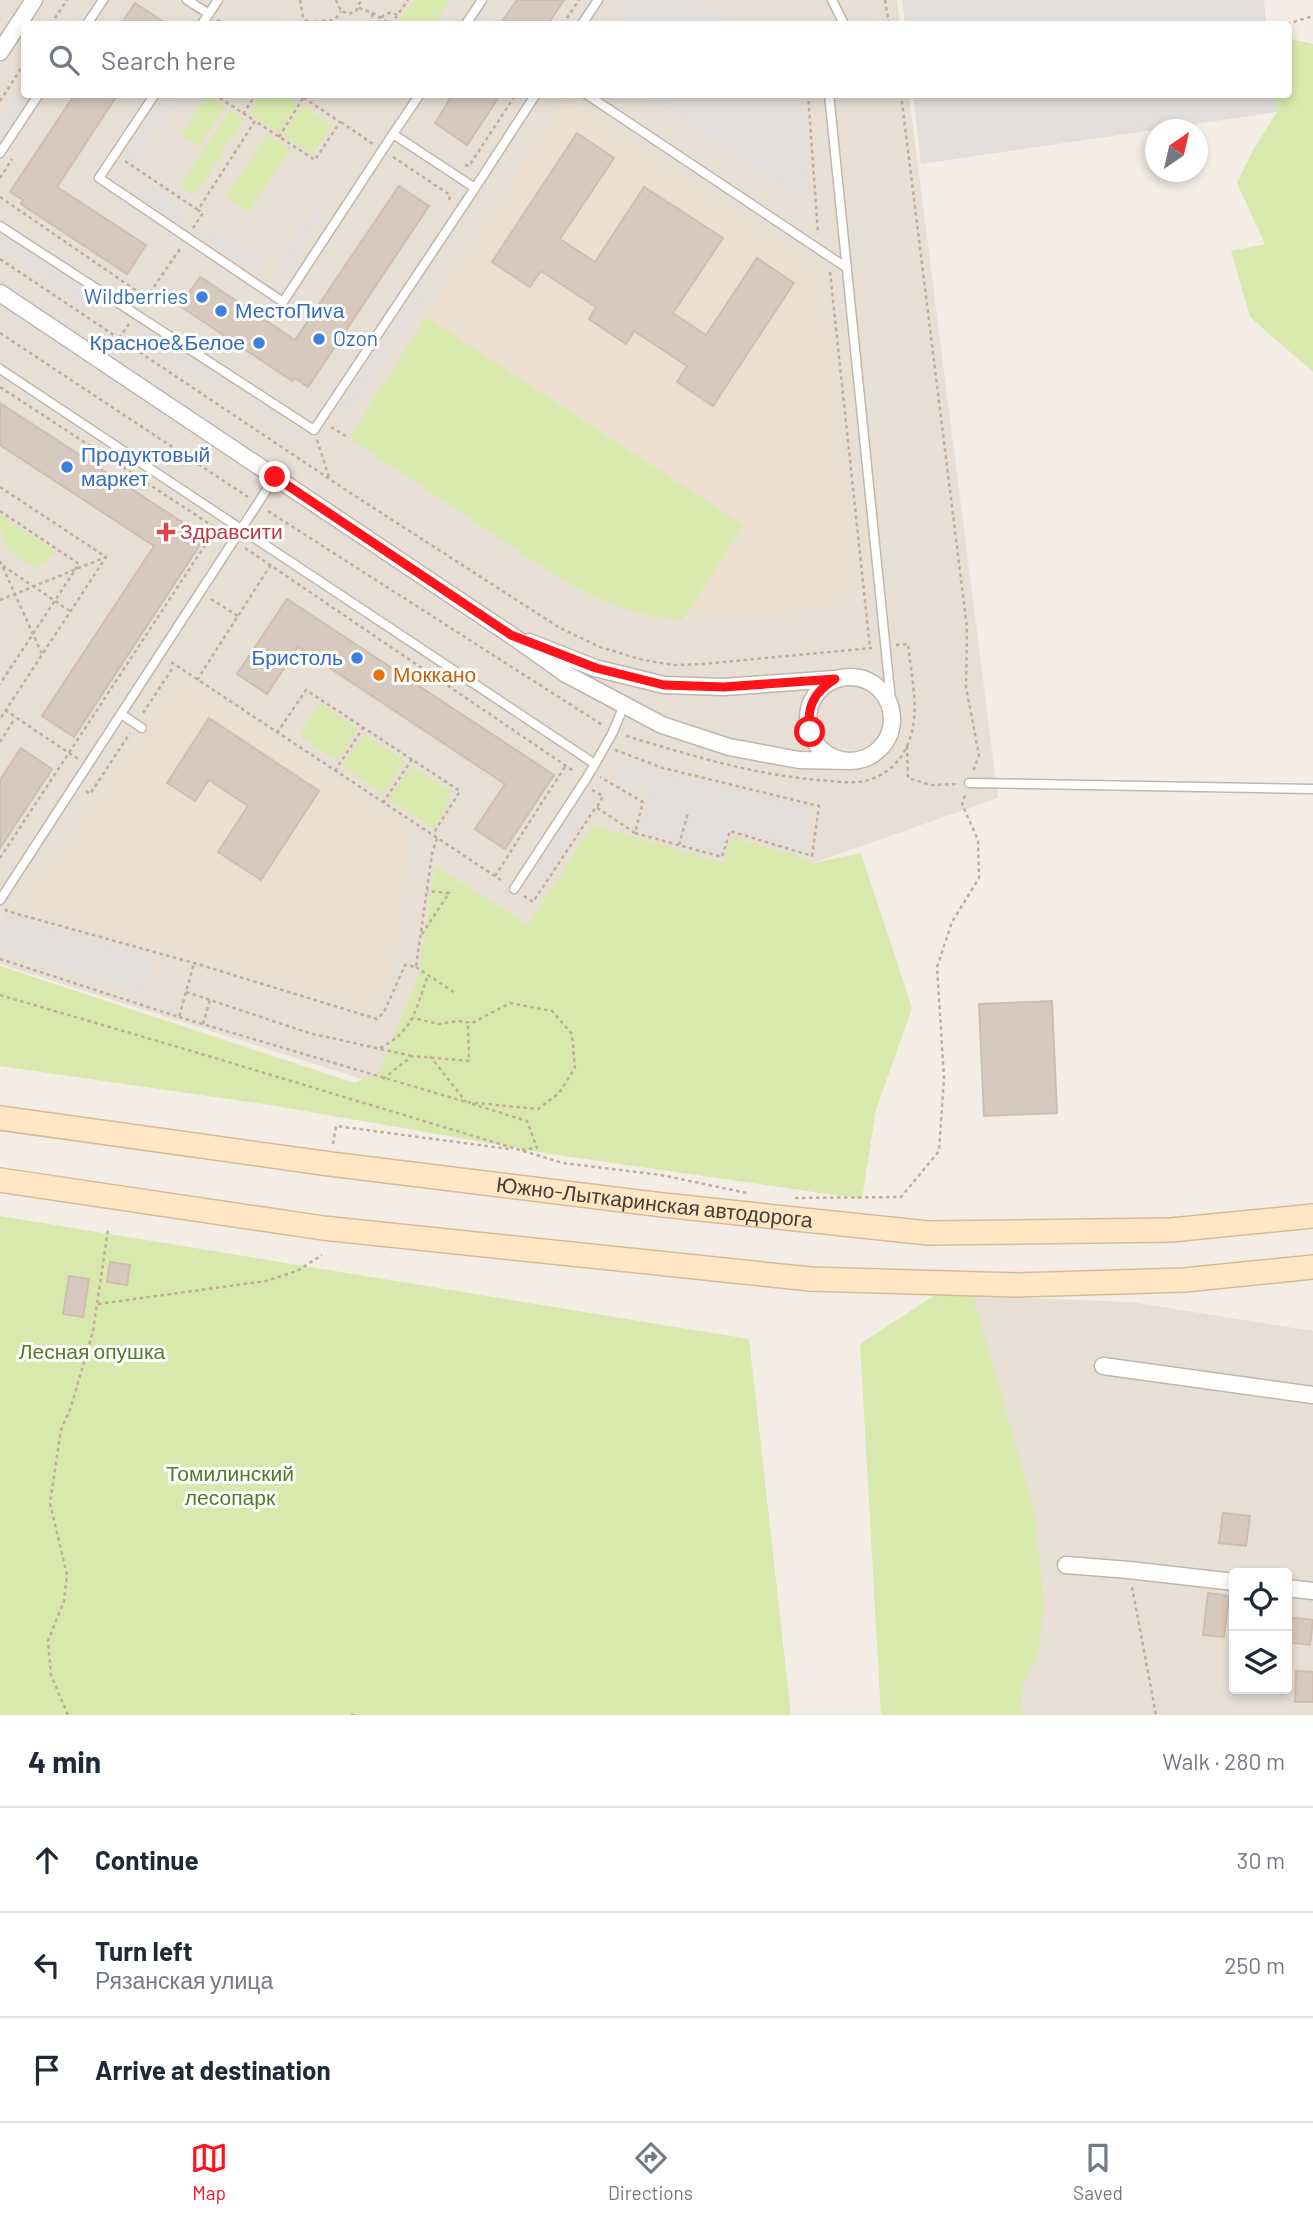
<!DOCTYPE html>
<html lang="en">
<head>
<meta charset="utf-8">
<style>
	body { margin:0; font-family:Barlow,sans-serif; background:#f6f6f7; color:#1f2937 }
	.controls { position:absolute; right:21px; bottom:21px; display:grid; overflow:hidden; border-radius:7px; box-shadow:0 4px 10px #0003 }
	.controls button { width:63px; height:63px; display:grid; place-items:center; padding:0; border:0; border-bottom:2px solid #e0e1e3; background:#fff; color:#1f2937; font:35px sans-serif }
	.compass { position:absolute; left:1145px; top:119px; width:63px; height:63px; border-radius:50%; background:#fff; box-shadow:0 4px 10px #0003; rotate:34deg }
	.stop { position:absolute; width:21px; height:21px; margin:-16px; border:5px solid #fe131a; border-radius:50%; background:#fff }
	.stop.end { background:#fe131a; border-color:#fff; box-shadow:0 2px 7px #0008 }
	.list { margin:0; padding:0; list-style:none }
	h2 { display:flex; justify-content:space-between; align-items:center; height:91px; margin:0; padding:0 28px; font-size:30px }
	h2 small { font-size:23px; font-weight:400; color:#747a83 }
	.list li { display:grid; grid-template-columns:46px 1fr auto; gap:21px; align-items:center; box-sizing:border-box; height:105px; padding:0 28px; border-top:2px solid #e0e1e3 }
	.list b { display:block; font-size:26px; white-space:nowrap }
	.list p { margin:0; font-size:23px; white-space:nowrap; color:#747a83 }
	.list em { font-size:23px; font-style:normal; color:#747a83 }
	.icon { flex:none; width:38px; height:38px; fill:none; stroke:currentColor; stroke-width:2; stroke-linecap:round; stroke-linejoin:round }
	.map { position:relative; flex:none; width:1313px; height:1715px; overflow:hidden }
	.search { position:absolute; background:#fff; box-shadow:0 4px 10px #0003; left:21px; right:21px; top:21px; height:77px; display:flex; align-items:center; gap:18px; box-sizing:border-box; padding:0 24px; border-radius:7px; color:#747a83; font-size:26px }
	.sheet { height:406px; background:#fff }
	nav { display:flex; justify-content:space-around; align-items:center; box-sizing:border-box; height:98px; border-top:2px solid #e0e1e3; background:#fff; font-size:19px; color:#747a83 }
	nav a { display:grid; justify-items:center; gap:4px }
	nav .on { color:#fe131a }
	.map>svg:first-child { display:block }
	.residential { fill:#e7ded4; fill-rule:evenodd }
	.education { fill:#eddfd0 }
	.green { fill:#d9e9ae }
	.parking { fill:#e1dedb }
	.building { fill:#d8c9be; stroke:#d0bdae; stroke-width:2 }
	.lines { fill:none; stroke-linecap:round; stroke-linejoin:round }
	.lane-casing { stroke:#c2b6ac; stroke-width:11 }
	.street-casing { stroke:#c2b6ac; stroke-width:19 }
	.secondary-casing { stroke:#d7bb97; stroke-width:26 }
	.path { stroke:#c1ac9a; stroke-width:2.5; stroke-dasharray:3.5 3.5; stroke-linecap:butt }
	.lane { stroke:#fff; stroke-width:8 }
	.street { stroke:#fff; stroke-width:16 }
	.secondary { stroke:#ffe6c5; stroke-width:23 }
	.route { stroke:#fe131a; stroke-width:9 }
	.shop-dot { fill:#3f7fe0; stroke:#fff; stroke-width:2.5 }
	.health-dot { fill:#e0444e; stroke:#fff; stroke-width:2.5 }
	.food-dot { fill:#e8710a; stroke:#fff; stroke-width:2.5 }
	.labels { text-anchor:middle; stroke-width:6; stroke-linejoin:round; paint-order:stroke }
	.shop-label { font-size:21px; fill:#366cbe; stroke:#fff; text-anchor:end }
	.health-label { font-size:21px; fill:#be3a42; stroke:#fff; text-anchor:start }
	.food-label { font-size:21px; fill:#c56008; stroke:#fff; text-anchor:start }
	.street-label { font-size:21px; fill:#463d35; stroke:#fff }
	.park-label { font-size:21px; fill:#557927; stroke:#fff }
</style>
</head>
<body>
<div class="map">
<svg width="1313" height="1715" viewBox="0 0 1313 1715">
	<rect width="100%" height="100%" fill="#f3ede6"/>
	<path class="residential" d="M0,0H897L900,24H24V94L909,95L998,798L753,884L365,1080L0,964Z
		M966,1296L1131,1302L1313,1331V1715H1006ZM1234,1573H1287V1689H1234Z"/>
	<path class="education" d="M565,98L823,269L857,579L834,606L750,617L683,620L743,525L426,317Z
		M177,675L410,827L395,963L375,1011L16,909L45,861L52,865Z"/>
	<path class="green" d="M414,0H450L433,24H403L399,22Z
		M1291,39L1313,44V372L1250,317L1231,251L1265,244L1237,183L1252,152L1277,112L1275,95L1288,94L1289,40Z
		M207,95L225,107L199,146L181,135Z
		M261,95H286L299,103L279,133L249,113Z
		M302,105L332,125L312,155L283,135Z
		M230,110L244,119L195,195L180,186Z
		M267,134L290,149L249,212L226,197Z
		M426,317L743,525L683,620C603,615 552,573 487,530C441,499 395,469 349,438Z
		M0,515L57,553L35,568L11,553L0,528Z
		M320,703L358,729L337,761L299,736Z
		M364,734L405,761L383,794L342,766Z
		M411,766L450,791V802L433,828L389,799Z
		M592,825L724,863L731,837L811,860L809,864L861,853L912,1008L876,1110L862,1199L557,1155L270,1105L0,1066V966L355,1083L379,1072L419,975L435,866L528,925Z
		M0,1216L749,1339L791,1715H0Z
		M944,1289L972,1291L1035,1514L1044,1608L1038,1654L1023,1684L1021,1715H881L860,1344Z"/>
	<path class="parking" d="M631,0H699L735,24H614Z
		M902,0H1264L1266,24H905Z
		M24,82V94L33,95L0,144V119Z
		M165,95H183L137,164L124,157Z
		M644,95H802L809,187L790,193Z
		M1275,95L1277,112L921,164L913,95Z
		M146,182L190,212L182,225L137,196Z
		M314,210L325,217L290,271L279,264Z
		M212,226L264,261L257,272L204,237Z
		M0,233L102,300L95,311L0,248Z
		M423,282L433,289L347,419L336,413Z
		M135,322L214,374L216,372L235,385L231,393L211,380L208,384L129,332Z
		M251,396L284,418L282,421L303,435L298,443L277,429L279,425L246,403Z
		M621,758L661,772L810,807L801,849L728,828L721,854L639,830L649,793L613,781Z
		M586,791L597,799L544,880L532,873Z
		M5,914L153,957L143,993L0,952V933Z"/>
	<path class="building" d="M517,0H564L548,24H500Z
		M135,3L167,24H121Z
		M75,94H118L57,187L146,245L127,274L21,204L23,200L10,192Z
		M453,94H501L467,145L435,123Z
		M577,133L614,158L560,239L595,262L644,187L723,238L673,313L706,335L757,258L794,283L713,406L677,382L687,366L634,331L626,344L589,319L596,307L541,271L530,287L492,262Z
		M399,186L429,206L308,387L295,378L292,381L180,306L200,277L295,340Z
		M0,403L205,537L74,737L42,716L154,546L0,445Z
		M287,599L554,775L505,849L475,829L505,784L298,647L267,694L237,674Z
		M209,718L319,791L261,880L218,852L248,806L209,780L195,801L167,783Z
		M21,748L52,769L0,848V780Z
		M1052,1001L1057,1113L984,1116L979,1004Z
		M110,1262L130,1265L127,1285L107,1282Z
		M69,1276L89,1279L83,1317L63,1314Z
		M1223,1513L1250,1516L1246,1546L1219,1543Z
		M1208,1593L1229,1596L1224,1637L1203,1635Z
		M1287,1617L1313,1620L1310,1645L1287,1642Z
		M1296,1671L1313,1672V1702H1295Z"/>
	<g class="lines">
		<defs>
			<path id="lane" d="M187,0L209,14
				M832,0L844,24
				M87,24L103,0
				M202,24L218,0
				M466,24L482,0
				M582,24L598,0
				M155,94L99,178L283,302L393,134
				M420,94L393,134L475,188L536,94
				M586,94L847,268
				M829,94L892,711
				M0,153L39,94
				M0,226L314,430L475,188
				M0,369L595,764L586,779L514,889
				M121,714L142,728
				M595,764L613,732L624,705
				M969,783L1313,789
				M0,900L275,477"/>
			<path id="street" d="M0,52L34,0
				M0,293L511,635L566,674L662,725L729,747L799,760L852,761
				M529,642L595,668L664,685L724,687L835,679
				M808 719a42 42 0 1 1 84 0a42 42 0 1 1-84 0Z
				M1103,1366L1313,1395
				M1066,1565L1129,1570L1234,1582
				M1287,1588L1313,1591"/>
			<g id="secondary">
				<path id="s1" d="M0,1118L330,1164L663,1205L928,1233L1171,1230L1313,1216"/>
				<path d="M0,1180L323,1228L810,1279L1017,1285L1184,1280L1313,1267"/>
			</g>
		</defs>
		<use href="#lane" class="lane-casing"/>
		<use href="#street" class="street-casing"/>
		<use href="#secondary" class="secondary-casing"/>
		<path class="path" d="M300,0L303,17L310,24
			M336,0L341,11L349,14L356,11L361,0
			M885,0L889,24
			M359,8L373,13L390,24
			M217,20L225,24
			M51,24L67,0
			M287,24L335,20
			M332,24L341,11
			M370,24L373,13
			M379,24C380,15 389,10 397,15
			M391,24L408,0
			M563,24L579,0
			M1287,24L1313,16
			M214,94L255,121
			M808,94L818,234
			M901,94L967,628L966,687L979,755L973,772
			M0,101L24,64
			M243,114L256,94
			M341,122L373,144
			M279,137L303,98
			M393,157L450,195L449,203
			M125,161L198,210
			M465,165L469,166L516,94
			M0,178L12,159
			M0,197L147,298
			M193,228L203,213L198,210L255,121L315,160L340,122L298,94
			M0,259L352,494L560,628L600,647L643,660L674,665L702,664L872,648
			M830,272L870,648
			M142,304L180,249
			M0,333L248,497
			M119,338L129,324
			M0,387L225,534
			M331,427L349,438
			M317,440L329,477
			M0,487L106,557L0,719
			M0,511L79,564L0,684
			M268,511L604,726
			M245,548L575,772
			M0,561L42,654
			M3,566L70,611
			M211,599L238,616
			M0,600L106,557
			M171,662L504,882
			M197,680L270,566
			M5,710L78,759
			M143,713L174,666
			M277,733L306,690L460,791L433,834
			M626,736C690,755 750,774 818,780C833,781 850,784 865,781C885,776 900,763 908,744C921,714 911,675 908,644L896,645
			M0,742L15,718
			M907,746L908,778L931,785L959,784
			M615,750L663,768L819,806L812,856L730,831L722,857L635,833
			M335,771L363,728
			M592,790L603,796L597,807
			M86,791L90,794L130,733
			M383,803L412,759
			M679,845L688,813
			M0,858L215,530
			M495,876L566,765
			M524,896L533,902L596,807L635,833L643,802L600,777
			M5,909L7,911L194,963L377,1019L384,1012L405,965L416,967L432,854L437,838
			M422,934L449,893L427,891
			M0,959L179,1017L194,963
			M416,967L455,993
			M186,992L309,1033L412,1056
			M0,995L195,1052L563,1163L661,1175L747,1193
			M179,1017L466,1102L538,1109L559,1093L575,1068L572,1034L552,1011L510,1003L472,1023L458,1021L439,1024L413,1018
			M203,1024L210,1000
			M380,1048C414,1031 416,1008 428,975
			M430,1056L466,1102
			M383,1079L412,1056L469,1061L468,1022
			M472,1104L527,1121L537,1148L522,1150
			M333,1144L336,1126L509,1149
			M795,1198L901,1197L939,1151L944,1078L937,967L952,922L979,878L978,840L962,804L965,795
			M98,1304L266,1281L297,1271L322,1255
			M1132,1587L1156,1715
			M68,1715L51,1675L48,1641L64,1601L67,1575L50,1503L61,1430L71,1407L93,1331L108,1230
			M351,1715H359"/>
		<use href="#lane" class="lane"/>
		<use href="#street" class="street"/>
		<use href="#secondary" class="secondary"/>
	</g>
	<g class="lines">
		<path class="route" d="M275,477L511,635L596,668L664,685L724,687L835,679C814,692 806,707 810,732"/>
	</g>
	<g class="shop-dot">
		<circle cx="202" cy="297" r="7"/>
		<circle cx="221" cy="311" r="7"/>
		<circle cx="319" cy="339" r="7"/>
		<circle cx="259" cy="343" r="7"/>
		<circle cx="67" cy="467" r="7"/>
		<circle cx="357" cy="658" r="7"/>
	</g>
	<path class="health-dot" d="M162.5 521.5h7v7h7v7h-7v7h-7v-7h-7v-7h7z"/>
	<circle class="food-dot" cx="379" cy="675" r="7"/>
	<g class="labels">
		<g class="shop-label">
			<text x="188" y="304">Wildberries</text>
			<text x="235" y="318" text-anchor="start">МестоПиvа</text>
			<text x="333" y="346" text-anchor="start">Ozon</text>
			<text x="245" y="350">Красное&amp;Белое</text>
			<text x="81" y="462" text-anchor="start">Продуктовый<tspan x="81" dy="24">маркет</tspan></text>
			<text x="343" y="665">Бристоль</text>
		</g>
		<g class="health-label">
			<text x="180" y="539">Здравсити</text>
		</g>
		<g class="food-label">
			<text x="393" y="682">Моккано</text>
		</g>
		<g class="street-label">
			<text dy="7" stroke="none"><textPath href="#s1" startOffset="660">Южно-Лыткаринская автодорога</textPath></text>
		</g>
		<g class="park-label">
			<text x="92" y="1359">Лесная опушка</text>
			<text x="230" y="1481">Томилинский<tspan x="230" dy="24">лесопарк</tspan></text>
		</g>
	</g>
</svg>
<div class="controls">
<button><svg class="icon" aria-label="locate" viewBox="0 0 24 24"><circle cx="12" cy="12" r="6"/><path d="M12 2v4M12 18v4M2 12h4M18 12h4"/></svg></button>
<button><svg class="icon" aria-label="layers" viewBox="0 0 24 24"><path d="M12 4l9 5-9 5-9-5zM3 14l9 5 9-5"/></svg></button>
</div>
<svg class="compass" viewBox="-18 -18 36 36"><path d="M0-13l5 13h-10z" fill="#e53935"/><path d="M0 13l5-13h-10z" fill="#747a83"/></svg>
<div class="stop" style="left:810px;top:732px"></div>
<div class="stop end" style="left:275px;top:477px"></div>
<div class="search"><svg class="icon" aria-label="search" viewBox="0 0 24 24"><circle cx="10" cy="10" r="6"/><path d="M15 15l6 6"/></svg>Search here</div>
</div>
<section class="sheet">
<h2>4 min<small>Walk · 280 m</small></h2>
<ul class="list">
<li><svg class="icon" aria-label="ahead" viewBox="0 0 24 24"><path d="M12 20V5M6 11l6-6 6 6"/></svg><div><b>Continue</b></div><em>30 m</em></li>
<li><svg class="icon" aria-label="left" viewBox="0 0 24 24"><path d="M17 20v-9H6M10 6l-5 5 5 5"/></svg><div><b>Turn left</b><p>Рязанская улица</p></div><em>250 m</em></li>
<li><svg class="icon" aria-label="arrive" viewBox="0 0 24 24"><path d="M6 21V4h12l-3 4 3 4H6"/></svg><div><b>Arrive at destination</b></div></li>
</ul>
</section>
<nav>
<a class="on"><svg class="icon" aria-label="map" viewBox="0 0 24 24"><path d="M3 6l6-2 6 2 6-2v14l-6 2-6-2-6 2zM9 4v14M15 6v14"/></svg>Map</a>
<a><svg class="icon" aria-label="directions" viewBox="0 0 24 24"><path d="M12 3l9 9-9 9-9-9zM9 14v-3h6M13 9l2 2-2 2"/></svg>Directions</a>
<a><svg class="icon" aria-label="saved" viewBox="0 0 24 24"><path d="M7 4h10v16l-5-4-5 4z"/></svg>Saved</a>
</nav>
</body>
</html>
